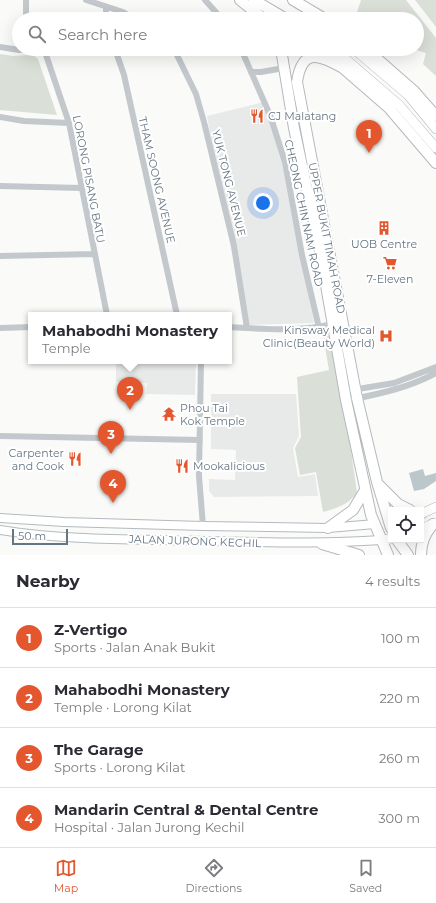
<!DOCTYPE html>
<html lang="en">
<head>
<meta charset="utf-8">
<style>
	body { margin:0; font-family:Montserrat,sans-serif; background:#f7f7f7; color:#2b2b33 }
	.controls { position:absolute; right:12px; bottom:12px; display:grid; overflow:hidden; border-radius:0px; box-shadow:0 4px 16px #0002 }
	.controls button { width:36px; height:36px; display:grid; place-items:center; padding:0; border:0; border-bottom:1px solid #e1e1e2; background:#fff; color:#2b2b33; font:20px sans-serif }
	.scale { position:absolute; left:12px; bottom:10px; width:56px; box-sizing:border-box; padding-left:4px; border:2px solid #657683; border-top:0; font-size:11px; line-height:14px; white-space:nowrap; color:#657683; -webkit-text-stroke:3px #fff; paint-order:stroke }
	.you { position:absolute; left:263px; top:203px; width:14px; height:14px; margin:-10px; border:3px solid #fff; border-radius:50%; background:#1a73e8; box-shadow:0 0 0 6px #1a73e833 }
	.badge { display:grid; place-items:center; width:26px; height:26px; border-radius:50%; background:#e4572e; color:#fff; font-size:13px; font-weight:700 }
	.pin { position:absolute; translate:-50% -33px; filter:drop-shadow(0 1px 2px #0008) }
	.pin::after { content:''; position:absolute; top:21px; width:14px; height:12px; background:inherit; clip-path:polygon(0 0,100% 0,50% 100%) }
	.popup { position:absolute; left:28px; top:312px; width:204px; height:52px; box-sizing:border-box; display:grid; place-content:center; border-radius:0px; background:#fff; filter:drop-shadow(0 1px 3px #0005); font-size:13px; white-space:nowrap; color:#7c7c81 }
	.popup b { font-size:15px; color:#2b2b33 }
	.popup::after { content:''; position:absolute; left:50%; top:100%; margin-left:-8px; border:8px solid transparent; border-top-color:#fff }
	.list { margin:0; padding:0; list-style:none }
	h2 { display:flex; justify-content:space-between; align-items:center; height:52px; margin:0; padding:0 16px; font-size:17px }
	h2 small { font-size:13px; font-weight:400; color:#7c7c81 }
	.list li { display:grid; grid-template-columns:26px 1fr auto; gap:12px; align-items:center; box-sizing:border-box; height:60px; padding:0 16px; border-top:1px solid #e1e1e2 }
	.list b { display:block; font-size:15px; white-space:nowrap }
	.list p { margin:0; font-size:13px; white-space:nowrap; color:#7c7c81 }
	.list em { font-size:13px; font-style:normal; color:#7c7c81 }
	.icon { flex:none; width:22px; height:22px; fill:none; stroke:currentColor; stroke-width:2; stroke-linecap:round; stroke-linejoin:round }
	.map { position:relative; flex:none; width:436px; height:555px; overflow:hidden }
	.search { position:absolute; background:#fff; box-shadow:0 4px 16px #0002; left:12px; right:12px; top:12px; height:44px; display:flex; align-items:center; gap:10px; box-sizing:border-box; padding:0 14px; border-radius:22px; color:#7c7c81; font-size:15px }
	.sheet { height:292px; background:#fff }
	nav { display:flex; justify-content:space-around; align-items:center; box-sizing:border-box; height:56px; border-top:1px solid #e1e1e2; background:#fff; font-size:11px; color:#7c7c81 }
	nav a { display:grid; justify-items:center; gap:2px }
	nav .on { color:#e4572e }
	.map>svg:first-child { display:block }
	.built { fill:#e8e9e9 }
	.green { fill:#dadfd7 }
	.water { fill:#bbc7cb }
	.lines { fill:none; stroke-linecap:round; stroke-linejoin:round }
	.secondary-casing { stroke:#b3babf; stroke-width:10 }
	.primary-casing { stroke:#b5babe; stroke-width:10 }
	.trunk-casing { stroke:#b4b9bd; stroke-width:12 }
	.minor { stroke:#c3c8cc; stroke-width:6 }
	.secondary { stroke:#fff; stroke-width:8 }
	.primary { stroke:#fff; stroke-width:9 }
	.trunk { stroke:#fff; stroke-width:10 }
	.labels { text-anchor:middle; stroke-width:4; stroke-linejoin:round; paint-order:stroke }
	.poi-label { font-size:11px; fill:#657683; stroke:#fff; text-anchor:start }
	.street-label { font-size:11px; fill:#657683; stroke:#fff }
</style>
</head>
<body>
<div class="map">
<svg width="436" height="555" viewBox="0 0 436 555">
	<rect width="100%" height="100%" fill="#fafaf8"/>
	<path class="built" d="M264,102L283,162L314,323L245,325L207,116Z
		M116,361H196L195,395L146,394L147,383L116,382Z
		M211,394H296L299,436L293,448L298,477L315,474L318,496L214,497L209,491V479L235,480L236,450L211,449Z"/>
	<path class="green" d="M361,0H406L436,38V76L423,64L426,53L413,49H417V19H356L355,18Z
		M415,0H436V27Z
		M0,54L13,56L33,55L38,59L57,115L0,110Z
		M323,336H329L336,344L357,493C347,505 338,508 323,512L316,472L300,475L295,448L301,437L297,377L329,370Z"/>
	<path class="water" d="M423,469L425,476L436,473V481L424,489L414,491L409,473Z"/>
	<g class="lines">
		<defs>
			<path id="secondary" d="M0,518L64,522L203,526L328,528L375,524
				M0,530C67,541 138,539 206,541C264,542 322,544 381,540"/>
			<path id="primary" d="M334,49L399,105L436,148
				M354,49L408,95L436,129
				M421,514L436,507
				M421,529L435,523
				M381,540L391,539"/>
			<path id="trunk" d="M240,0L264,19
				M254,0L286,19
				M293,0L325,19
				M281,49L294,128L320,251L346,400L371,515L388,555
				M321,49L389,108L436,163
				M366,49L414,91L436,116
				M343,68C320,55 302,47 297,82L357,398L377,482L391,528
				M379,485L398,504L410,510
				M421,513H422
				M328,528L353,510L365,490
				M397,540L408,555
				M322,544L359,555
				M421,555C421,542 425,534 433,524"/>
		</defs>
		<use href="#secondary" class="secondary-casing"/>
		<use href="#primary" class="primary-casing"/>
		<use href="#trunk" class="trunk-casing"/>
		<path class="minor" d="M26,0V14L28,19
			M86,0L123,12L135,19
			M205,0L222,19
			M106,7V19
			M0,47L19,50L26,49
			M44,49L69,123L107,315
			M115,49L124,75L177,315
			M174,49L196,94L204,122L234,246L247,328
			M241,49L270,115L285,162L302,255L319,328
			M251,72H261L284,68
			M0,117L24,121L69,123
			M0,186L81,188
			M0,256L94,254
			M229,327C263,329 300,332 333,324
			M0,328L31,327
			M201,361L199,476L203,526
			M352,390L394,383L436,367
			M354,399C383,393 410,387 436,373
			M0,436L200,440"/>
		<use href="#secondary" class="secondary"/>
		<use href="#primary" class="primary"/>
		<use href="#trunk" class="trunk"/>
	</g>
	<defs>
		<symbol id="restaurant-bare" viewBox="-9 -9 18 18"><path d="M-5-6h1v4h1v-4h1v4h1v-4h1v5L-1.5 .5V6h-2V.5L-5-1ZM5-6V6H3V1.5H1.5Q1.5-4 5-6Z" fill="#e4572e" stroke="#fff" stroke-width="2.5" paint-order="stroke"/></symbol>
		<symbol id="building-bare" viewBox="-9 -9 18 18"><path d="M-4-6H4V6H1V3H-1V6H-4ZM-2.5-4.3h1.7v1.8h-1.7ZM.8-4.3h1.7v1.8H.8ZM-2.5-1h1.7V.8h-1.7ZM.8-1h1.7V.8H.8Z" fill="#e4572e" stroke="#fff" stroke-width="2.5" paint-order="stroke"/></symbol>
		<symbol id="supermarket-bare" viewBox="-9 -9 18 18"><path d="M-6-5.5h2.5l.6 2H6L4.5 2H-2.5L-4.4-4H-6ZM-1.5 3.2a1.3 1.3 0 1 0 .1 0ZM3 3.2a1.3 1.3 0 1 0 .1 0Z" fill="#e4572e" stroke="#fff" stroke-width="2.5" paint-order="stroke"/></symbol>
		<symbol id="hospital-bare" viewBox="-9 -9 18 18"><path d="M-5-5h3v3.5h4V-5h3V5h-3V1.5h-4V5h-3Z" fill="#e4572e" stroke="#fff" stroke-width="2.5" paint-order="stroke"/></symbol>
		<symbol id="temple-bare" viewBox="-9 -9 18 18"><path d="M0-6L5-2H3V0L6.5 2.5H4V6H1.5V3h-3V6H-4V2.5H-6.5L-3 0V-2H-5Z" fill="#e4572e" stroke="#fff" stroke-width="2.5" paint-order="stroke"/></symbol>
	</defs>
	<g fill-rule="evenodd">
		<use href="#restaurant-bare" x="247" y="106" width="20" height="20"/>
		<use href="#building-bare" x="374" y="218" width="20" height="20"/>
		<use href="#supermarket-bare" x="380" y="253" width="20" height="20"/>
		<use href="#hospital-bare" x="376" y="326" width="20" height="20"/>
		<use href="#temple-bare" x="159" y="404" width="20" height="20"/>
		<use href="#restaurant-bare" x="65" y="449" width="20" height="20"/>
		<use href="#restaurant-bare" x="172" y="456" width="20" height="20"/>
	</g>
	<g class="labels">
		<g class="poi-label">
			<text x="268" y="120">CJ Malatang</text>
			<text x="384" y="248" text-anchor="middle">UOB Centre</text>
			<text x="390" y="283" text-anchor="middle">7-Eleven</text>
			<text x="375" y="334" text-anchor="end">Kinsway Medical<tspan x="375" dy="13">Clinic(Beauty World)</tspan></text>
			<text x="180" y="412">Phou Tai<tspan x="180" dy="13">Kok Temple</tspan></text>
			<text x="64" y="457" text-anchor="end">Carpenter<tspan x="64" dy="13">and Cook</tspan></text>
			<text x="193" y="470">Mookalicious</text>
		</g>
		<g class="street-label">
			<text transform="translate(89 179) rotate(79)" y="4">LORONG PISANG BATU</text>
			<text transform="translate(157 180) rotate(77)" y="4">THAM SOONG AVENUE</text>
			<text transform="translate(229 183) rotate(76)" y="4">YUK TONG AVENUE</text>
			<text transform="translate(304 213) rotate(78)" y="4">CHEONG CHIN NAM ROAD</text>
			<text transform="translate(327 238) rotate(79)" y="4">UPPER BUKIT TIMAH ROAD</text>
			<text transform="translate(195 541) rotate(2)" y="4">JALAN JURONG KECHIL</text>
		</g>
	</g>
</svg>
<div class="controls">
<button><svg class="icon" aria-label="locate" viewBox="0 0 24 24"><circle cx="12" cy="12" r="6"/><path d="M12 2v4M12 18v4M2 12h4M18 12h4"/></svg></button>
</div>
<div class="scale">50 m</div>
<div class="you"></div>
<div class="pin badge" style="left:369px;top:153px">1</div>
<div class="pin badge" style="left:130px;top:410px">2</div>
<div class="popup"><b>Mahabodhi Monastery</b>Temple</div>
<div class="pin badge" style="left:111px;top:454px">3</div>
<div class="pin badge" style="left:113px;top:503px">4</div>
<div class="search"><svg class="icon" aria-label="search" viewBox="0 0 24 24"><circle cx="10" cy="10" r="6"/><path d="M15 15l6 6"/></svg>Search here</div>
</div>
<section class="sheet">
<h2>Nearby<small>4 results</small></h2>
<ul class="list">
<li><span class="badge">1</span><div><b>Z-Vertigo</b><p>Sports · Jalan Anak Bukit</p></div><em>100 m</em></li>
<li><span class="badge">2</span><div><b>Mahabodhi Monastery</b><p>Temple · Lorong Kilat</p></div><em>220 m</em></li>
<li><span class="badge">3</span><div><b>The Garage</b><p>Sports · Lorong Kilat</p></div><em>260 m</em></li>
<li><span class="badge">4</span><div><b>Mandarin Central &amp; Dental Centre</b><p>Hospital · Jalan Jurong Kechil</p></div><em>300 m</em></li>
</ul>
</section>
<nav>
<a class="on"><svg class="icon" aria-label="map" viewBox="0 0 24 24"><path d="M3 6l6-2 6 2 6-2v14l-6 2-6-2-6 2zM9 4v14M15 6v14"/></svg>Map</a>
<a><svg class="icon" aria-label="directions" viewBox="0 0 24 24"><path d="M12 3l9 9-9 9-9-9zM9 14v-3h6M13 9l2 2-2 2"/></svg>Directions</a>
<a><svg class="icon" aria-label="saved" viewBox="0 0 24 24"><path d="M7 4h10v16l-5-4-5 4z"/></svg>Saved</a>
</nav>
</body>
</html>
